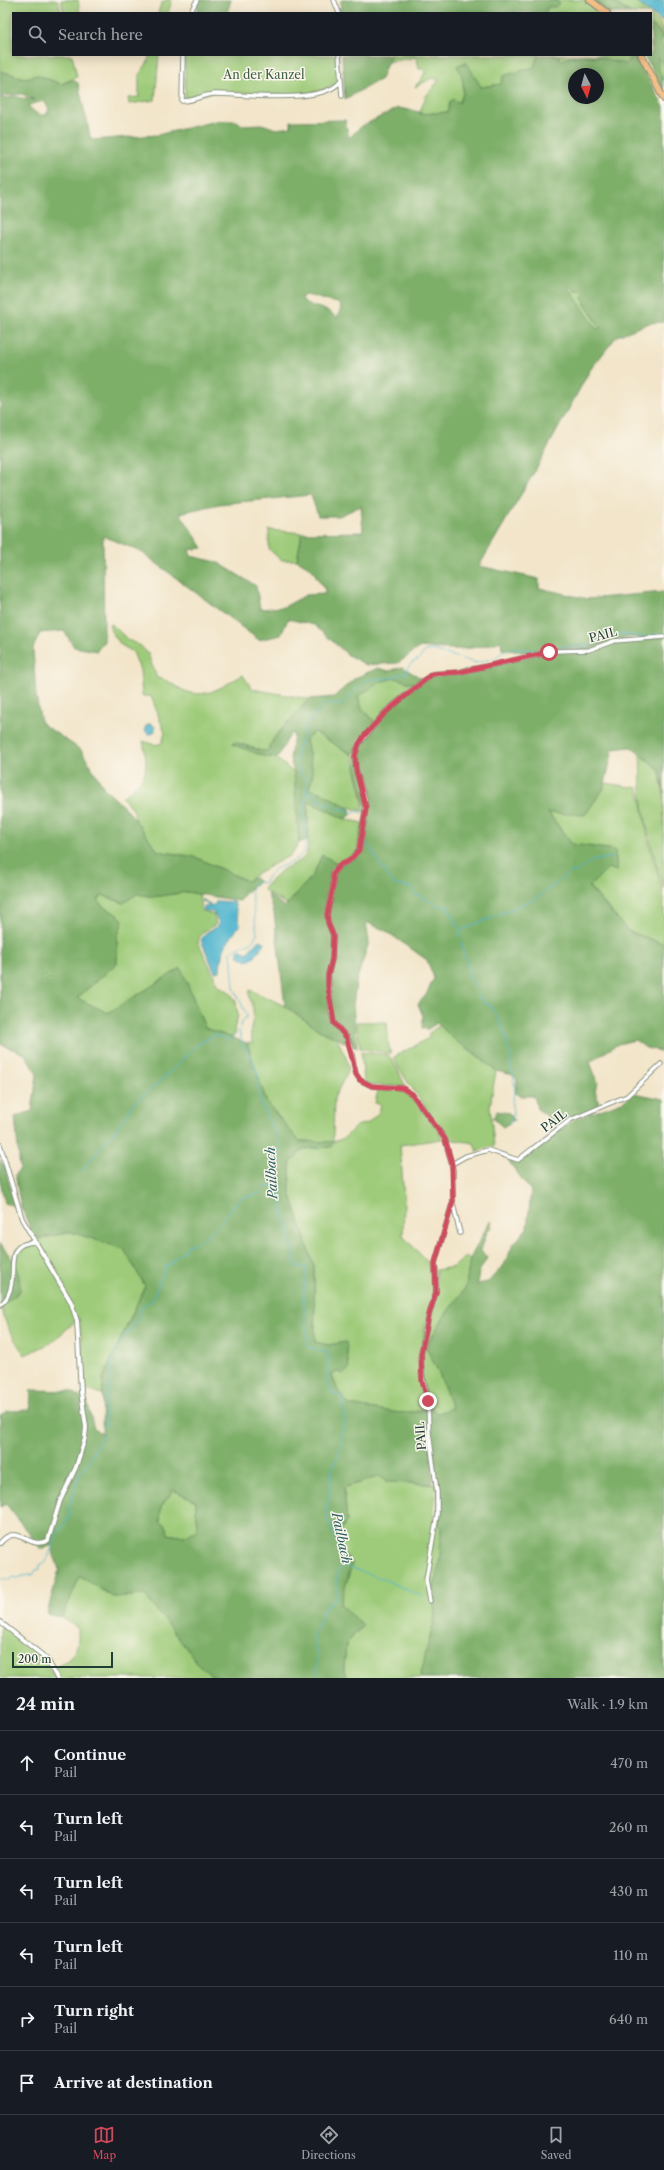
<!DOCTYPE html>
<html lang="en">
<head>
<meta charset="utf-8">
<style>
	body { margin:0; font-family:"Libre Caslon Text",serif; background:#242831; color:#f1f3f6 }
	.compass { position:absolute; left:568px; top:68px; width:36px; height:36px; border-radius:50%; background:#171b24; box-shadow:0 2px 10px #0003; rotate:174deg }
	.scale { position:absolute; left:12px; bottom:10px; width:101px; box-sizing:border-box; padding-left:4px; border:2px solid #1f3d34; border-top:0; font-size:11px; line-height:14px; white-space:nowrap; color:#1f3d34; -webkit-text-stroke:3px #fbf7ec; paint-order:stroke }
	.stop { position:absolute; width:12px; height:12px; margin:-9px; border:3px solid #d1495b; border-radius:50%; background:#fff }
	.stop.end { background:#d1495b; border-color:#fff; box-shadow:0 1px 4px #0008 }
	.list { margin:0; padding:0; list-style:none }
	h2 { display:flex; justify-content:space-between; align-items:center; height:52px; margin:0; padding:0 16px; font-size:17px }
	h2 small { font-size:13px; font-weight:400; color:#9ea1a6 }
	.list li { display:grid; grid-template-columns:26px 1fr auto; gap:12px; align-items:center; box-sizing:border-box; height:64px; padding:0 16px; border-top:1px solid #363941 }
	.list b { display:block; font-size:15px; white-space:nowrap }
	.list p { margin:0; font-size:13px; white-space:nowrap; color:#9ea1a6 }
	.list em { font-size:13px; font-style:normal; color:#9ea1a6 }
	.icon { flex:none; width:22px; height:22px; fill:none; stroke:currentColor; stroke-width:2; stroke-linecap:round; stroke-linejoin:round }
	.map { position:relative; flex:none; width:664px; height:1678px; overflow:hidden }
	.search { position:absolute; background:#171b24; box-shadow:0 2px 10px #0003; left:12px; right:12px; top:12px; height:44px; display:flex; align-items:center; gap:10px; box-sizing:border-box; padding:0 14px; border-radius:0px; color:#9ea1a6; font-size:15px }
	.sheet { height:436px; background:#171b24 }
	nav { display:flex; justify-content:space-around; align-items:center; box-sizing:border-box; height:56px; border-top:1px solid #363941; background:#171b24; font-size:11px; color:#9ea1a6 }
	nav a { display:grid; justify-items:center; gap:2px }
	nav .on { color:#d1495b }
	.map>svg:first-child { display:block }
	.green { fill:#9ecb79; stroke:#5e8456 }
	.forest { fill:#7eaf69; stroke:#4e764e; fill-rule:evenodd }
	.sand { fill:#eeda9e; stroke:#868c69 }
	.water { fill:#4fb5ce; stroke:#377981 }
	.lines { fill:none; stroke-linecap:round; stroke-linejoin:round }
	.stream { stroke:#4fb5ce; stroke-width:1 }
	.minor-casing { stroke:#88917e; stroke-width:5.5 }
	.tertiary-casing { stroke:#88917e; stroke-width:6 }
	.primary-casing { stroke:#88917e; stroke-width:8 }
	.minor { stroke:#fff; stroke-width:3.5 }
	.tertiary { stroke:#fff; stroke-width:4 }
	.primary { stroke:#f5bf86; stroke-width:5.5 }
	.route { stroke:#d1495b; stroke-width:5 }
	.labels { text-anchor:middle; stroke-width:3; stroke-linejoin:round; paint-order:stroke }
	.park-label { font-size:12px; fill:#3f6045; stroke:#fbf7ec }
	.street-label { font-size:12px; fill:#1f3d34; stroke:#fbf7ec }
	.water-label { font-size:13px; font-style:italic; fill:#2d6162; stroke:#fbf7ec }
</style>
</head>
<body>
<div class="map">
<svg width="664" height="1678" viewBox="0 0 664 1678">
	<rect width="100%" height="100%" fill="#fbf7ec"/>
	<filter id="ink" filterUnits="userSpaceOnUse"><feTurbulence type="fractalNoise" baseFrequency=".025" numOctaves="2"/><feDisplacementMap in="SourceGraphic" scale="8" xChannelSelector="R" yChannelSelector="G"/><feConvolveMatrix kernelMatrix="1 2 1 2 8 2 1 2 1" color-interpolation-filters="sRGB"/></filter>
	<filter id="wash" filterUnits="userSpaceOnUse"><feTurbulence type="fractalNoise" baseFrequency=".012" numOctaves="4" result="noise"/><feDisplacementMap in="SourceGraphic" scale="16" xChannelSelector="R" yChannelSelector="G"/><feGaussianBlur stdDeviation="0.9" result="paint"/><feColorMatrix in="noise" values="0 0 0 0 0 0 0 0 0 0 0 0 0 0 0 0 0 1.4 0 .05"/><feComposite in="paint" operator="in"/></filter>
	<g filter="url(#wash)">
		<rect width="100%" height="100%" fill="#f2e5c9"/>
		<path class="green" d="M0,0H58L61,13H13V55H72L77,77L61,84L37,75L25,78L0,71Z
			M61,0H78L80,13H64Z
			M166,0H172L168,13H158L161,4Z
			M553,0H593L610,13H545L548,7L559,3Z
			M609,0H634L650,13H631Z
			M651,16L659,22L664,40L656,27L651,25Z
			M149,55H159L155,100L129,104L128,98L139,97V75L148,62Z
			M185,55H337L339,81C317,102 248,92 218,92C207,93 196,96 185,99Z
			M390,55H538L534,67L503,76L501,84L481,87L466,62L457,66L464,76L462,97L459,103L448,112L419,114L426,96L439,80L432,78L415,87L423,77L425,71L423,69H419L417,57L387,62Z
			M559,55H575L567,60H559Z
			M584,55H631L626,64Z
			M657,57L664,65V81L657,68Z
			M570,285L584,291L585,305L601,328L597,329L568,287Z
			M269,530L302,533L297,560H281L269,549Z
			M112,624L128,640L141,646L148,654L157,678C168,679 175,687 185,691C207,700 224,685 243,675L252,689L309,699L274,738L268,751H261L235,742L232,744L264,756L276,758L294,773L299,843L291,855L261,871L247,881L195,857L158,851L135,820L134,811L122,797C147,779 149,771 143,741L155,745L162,743L165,733L151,696H142L140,670L133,652L121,645L111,631L109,625Z
			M395,678L418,685L387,708L375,722L362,708L358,696L382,681Z
			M314,732L354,756C355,775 363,792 364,811C341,808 330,793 309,789L313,773L306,739Z
			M640,754L659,769L664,793V890C654,857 644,822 641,788C640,777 641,765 640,754Z
			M605,783L638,788L642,803L648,839L664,897V944L628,931L589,886L608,868L617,871L615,850L572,844L548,812L585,814L604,788Z
			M308,801L345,819L363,823L357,850L350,858L339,864L322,855L313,875L287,905L264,890V887L283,869L300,861L306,855L308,847Z
			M187,892L199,894L201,910L214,915L216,924C209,929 200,931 198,942L219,986L230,992L236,1002L238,1016L234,1029L235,1033L231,1038L205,1028L181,968L108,1013L77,998L117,963V938L123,920C116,911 104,910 98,901L102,895L123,903L137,894L153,897Z
			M250,990L285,1006L319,1030L336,1038L339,1043L347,1060L349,1069L334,1098L333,1142L344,1138L356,1126L368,1123L379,1112L381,1105L375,1103L378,1090L395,1089L407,1092L438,1129L442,1139L400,1145L404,1199L403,1236L434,1269L435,1292L424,1330L421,1373L427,1401L420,1411L400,1413L349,1405L338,1391L332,1375L337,1372L346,1342L328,1345L315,1342L314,1267L290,1192V1164L303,1149L331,1147L332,1142L299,1141L267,1103L247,1043H253C247,1028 255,1024 253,1009C252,1001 248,998 250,990Z
			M356,1022H387L388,1041L391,1054L360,1048Z
			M440,1025C457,1042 478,1055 496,1071L490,1106L494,1146L477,1151L474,1143L447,1139L399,1069L394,1057L430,1037L428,1034Z
			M361,1052L387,1055L392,1059L406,1087L374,1085L364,1082Z
			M71,1232L124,1249L145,1286L103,1378L102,1394L86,1390L79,1318L51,1343L25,1355C17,1344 0,1319 3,1305C8,1300 15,1296 20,1291C17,1279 7,1255 20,1247C25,1244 33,1244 39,1243L38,1239Z
			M466,1256L470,1259L466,1287L443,1318L426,1347L439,1373L452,1408L439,1413L433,1411C419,1389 420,1357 425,1333C428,1320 434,1307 436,1294C437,1287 436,1278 436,1270L454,1267Z
			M379,1476L388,1482L436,1485L434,1518L441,1528L440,1560L433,1592L435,1616L420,1678H346L344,1669L346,1644L363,1625L340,1604L352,1564L343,1552L337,1536L347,1521L344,1488Z
			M173,1490L196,1501L197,1530L185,1537L168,1534L166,1525L160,1523L161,1507Z
			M80,1575L113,1597L145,1595L200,1666L215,1678H58L55,1668C75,1657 79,1650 78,1628L62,1618Z
			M0,1623L41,1655L55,1678H0Z"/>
		<path class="forest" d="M198,0H231L227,13H195L198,8Z
			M341,0H553L560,3L556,7H548L545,13H340Z
			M594,0H609L631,13H611Z
			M651,25C664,31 664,51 664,65L658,57C657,70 664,79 664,92L644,55H651Z
			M342,55H390L381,79L345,99Z
			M538,55H559V60C567,60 570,56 577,55C592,53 611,61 626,64L631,55H635L664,107V322L649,323L617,336L590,370L536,469L479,566L539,579V588L587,599L664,592V636L646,638L627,637L586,648H555L534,654L502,649L501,641C472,651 450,650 420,647L398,663L366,665L348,655L314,625L288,619L281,635L259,640L140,551L103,536L104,641L97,651L74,647L64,631L40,633L33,648L36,696L41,723L81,750L104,788L130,813L158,851L195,857L247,881L254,878L259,882L248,890L239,901L187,892L153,897L137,894L123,903L102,895L98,901C104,910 116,911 123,920L117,938V963L77,998L108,1013L181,968L205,1028L247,1043L267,1103L299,1141L333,1142L331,1147L303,1149L290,1164V1192L314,1267L315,1342L328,1345L346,1342L349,1369L344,1374L337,1372L332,1375L338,1391L349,1405L400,1413L420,1411L427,1408L433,1484L388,1482L379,1476L344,1488L347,1521L337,1536L343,1552L352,1564L340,1604L363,1625L346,1644L344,1669L346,1678H215L200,1666L145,1595L113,1597L80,1576L62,1618L47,1614L59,1569L52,1551L54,1545L41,1549L6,1504L0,1507V1415L8,1411L30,1410L31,1390L71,1391L87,1401L94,1429L102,1434L103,1378L145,1286L124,1249L71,1232L35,1239L21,1207L15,1175L20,1169L15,1117L32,1111L37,1074L25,1054L0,1044V97L8,98L15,96L21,98L35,100L22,94L0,96V71L25,78L37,75L61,84L73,80L78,83L91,140L157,135L216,121H237L242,125L262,124L276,129L291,127V121L345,120L349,138L362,126L398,108L420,112V114L448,112L450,101L455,99L459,103C466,91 464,77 457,66L466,62L481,87L501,84L503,76L534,67ZM574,74H598V98H574ZM44,101L49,109L46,115C37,116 33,111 28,105ZM570,285L576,291H583L585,293L582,298L601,328L597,329L568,287ZM304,295C317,296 323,301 338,303L341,308L337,318C333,315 330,311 325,310C316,306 308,306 301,299ZM311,495L318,516H339L361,506L363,532L302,533L297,560L311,568L325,590V594L306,595L284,607L260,609L256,586L217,562L191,556L189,550L203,548L180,513L219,504ZM173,1490L196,1501L197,1530L184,1537L168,1534L166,1525L160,1522L161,1507Z
			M664,637V793L659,769L631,747L613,749L604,788L585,815L548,813L572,844L615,850L617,871L608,868L589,887L628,931L664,944V1052L646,1048L635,1040L618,1044L590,1062L598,1083L595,1090L599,1103L593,1111L572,1117L555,1130L545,1114L537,1109L535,1099L532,1096H521L515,1093L517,1080L513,1075L496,1071L475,1053L457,1042L437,1023L428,1029L422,1028L423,1016L418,1004L426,995L434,978L427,960L386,931L366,922L369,942L356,982L353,1005L357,1048L319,1030L285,1006L274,913L267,893L285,907L313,875L322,855L340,865L349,861L359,850L366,808L356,770L357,749L386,711L428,676L460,672L555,651L585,650L606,643Z
			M402,667L421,678L418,685L395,678L383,681L358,696L362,708L375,722L360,738L353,755L314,732L306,739L313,773L309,789C325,792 336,802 350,809L351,815L345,819L308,801V839L299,843L294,773L290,758L294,735L291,733L277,758L264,756L232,744L235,742L261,751H268L274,738L309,699L334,697L355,678L378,668L389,671Z
			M634,1093L664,1099V1678H420L435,1616L433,1592L440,1560L441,1528L438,1523C442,1493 431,1464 430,1433C430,1425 431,1417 430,1409L432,1407L433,1411L439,1413L452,1408L439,1373L426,1347L443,1318L466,1287L470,1259L490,1221L492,1226L487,1232L481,1250L487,1258L479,1272L477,1284L488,1282L504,1265L513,1245L527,1228L531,1191L509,1162L510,1160L517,1163L573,1120L622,1102Z
			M497,1111L509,1113L514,1120L503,1127L493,1118Z
			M0,1160L5,1167L15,1206L5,1203L0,1181Z
			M0,1244C13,1258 21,1272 20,1291L2,1306L0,1311Z"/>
		<path class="sand" d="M650,12L664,23V35L659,22L651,16Z"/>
		<path class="water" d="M634,0H664V23Z
			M145 729a5 5 0 1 1 10 0a5 5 0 1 1-10 0Z
			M202,899L213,906L217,901L234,902L240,924C228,944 221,946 220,971L215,972L214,970L201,940L207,932L218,926L219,922L213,912L203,910L204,907H209L205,902L202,901Z
			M259,940L265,942L254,958L247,961L237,955L239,949L247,953Z"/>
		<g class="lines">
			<path class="stream" d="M307,790L309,795L313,793L318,801L321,798L325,804H329L339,810L345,808L351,813L356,811L363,813
				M367,814L368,815L364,836L365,841L394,885L410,887L416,895C429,898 432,907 448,907L457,925L460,926V937
				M462,930L535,899L571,872L578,871L592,861L613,857
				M461,941L464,957L468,960L467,966L470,975L468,978C474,980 479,990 478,997L483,999V1003L490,1005L500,1021L504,1034L507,1036L506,1040L508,1041L507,1046L512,1059L509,1066L513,1073L515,1091L512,1102L513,1115L509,1125
				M231,1040L238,1031
				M82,1171L126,1116L131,1106L175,1068L183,1058L198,1044L215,1035L229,1040
				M105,1428V1402L111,1381V1365L115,1350L120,1345L125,1334L130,1332L134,1322L138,1320C139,1310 142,1304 152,1301L166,1266L171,1264L175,1257L183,1252L187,1246L201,1240L220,1224L233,1205L244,1197L258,1194L265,1187L280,1186
				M342,1565L381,1578L423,1597
				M0,1578L11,1580L13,1577L18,1578L22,1576L33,1575L36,1570L40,1569V1565L46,1562L59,1531L68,1519L71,1513L69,1507L81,1471L86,1467L103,1434
				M317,1678V1653L313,1637L326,1605L334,1600L337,1594L336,1581L341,1565L338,1545L328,1521L326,1506L329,1499L332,1469L341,1449L342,1430L345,1423L343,1399C339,1396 333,1394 330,1390C324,1382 330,1364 328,1353L306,1346L308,1342L303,1299L306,1267H296L288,1227L282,1212L278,1139L259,1099V1077L253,1061L243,1045L239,1030L242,1022L247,1016L234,988L231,951L252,942L257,934L251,890L255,882L265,883C271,863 293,867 303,853C307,847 306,840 305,832C303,813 306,798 308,779L300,774L296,760L298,748L304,737V728L325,703L342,705L361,683L371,679L393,678L397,675L407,673V668L413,662L419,659L425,651L433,650L476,663L495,658L504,650L513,648L544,651L551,647L586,646L620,634L643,637L664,633"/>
		</g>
	</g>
	<g filter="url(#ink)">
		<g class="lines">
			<defs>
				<path id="minor" d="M334,0L339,13
					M190,13L197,0
					M183,55L182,101C193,102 203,94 215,94C243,94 321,105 340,82
					M339,55L342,96
					M452,1164L466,1156L488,1150L518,1160L570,1120L627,1096L661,1064
					M453,1204L460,1233
					M0,1305C3,1302 7,1299 8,1295C20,1272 0,1244 35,1242
					M430,1601L426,1580L437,1515V1492L429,1433L428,1401L422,1375L421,1354L429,1315L436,1292L435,1263L453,1201V1170L445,1139L412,1094L402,1088L372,1086L360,1080L356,1074L350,1045L347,1037L334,1023L331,1011L328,975L332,959L333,935L328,923L327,914L333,887V873L340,865L349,861L359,850L365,815V799L356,770L355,756L359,744L386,711L432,674L460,672L555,651L589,650L614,641L664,637"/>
				<path id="tertiary" d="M0,1145L22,1219L71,1302L77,1321L81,1392L86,1427L85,1438L76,1467L60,1501L48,1540C29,1552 18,1521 0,1543
					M0,1622L42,1655L48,1661L57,1678"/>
				<path id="primary" d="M590,0L607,13
					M641,55L664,99"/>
			</defs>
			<use href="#minor" class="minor-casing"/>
			<use href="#tertiary" class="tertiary-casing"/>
			<use href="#primary" class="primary-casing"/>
			<use href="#minor" class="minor"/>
			<use href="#tertiary" class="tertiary"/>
			<use href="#primary" class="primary"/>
		</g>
	</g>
	<g class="lines" filter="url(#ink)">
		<path class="route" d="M428,1401L422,1381L421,1354L429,1315L436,1292L435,1263L453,1201L452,1164L445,1139L412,1094L402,1088L372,1086L360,1080L356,1074L347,1038L334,1023L328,987V975L332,959L333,935L328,923L327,914L333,887V873L340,865L349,861L359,850L366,808L356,770L355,756L359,744L364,736L386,712L432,674L460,672L549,652"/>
	</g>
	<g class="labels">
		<g class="park-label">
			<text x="264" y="79">An der Kanzel</text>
		</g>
		<g class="street-label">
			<text transform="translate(603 635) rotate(-15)" y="4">PAIL</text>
			<text transform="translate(554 1121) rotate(-37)" y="4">PAIL</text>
			<text transform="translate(421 1436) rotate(-94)" y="4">PAIL</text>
		</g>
		<g class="water-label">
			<text transform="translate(271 1173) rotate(-93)" y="5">Pailbach</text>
			<text transform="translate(342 1538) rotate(78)" y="5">Pailbach</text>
		</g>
	</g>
</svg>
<svg class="compass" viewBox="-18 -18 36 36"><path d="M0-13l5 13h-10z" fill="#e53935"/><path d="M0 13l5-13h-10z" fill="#9ea1a6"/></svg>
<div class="scale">200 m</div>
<div class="stop" style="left:549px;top:652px"></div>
<div class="stop end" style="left:428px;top:1401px"></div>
<div class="search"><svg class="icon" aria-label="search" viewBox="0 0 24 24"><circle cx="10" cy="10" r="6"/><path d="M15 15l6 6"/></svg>Search here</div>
</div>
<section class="sheet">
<h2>24 min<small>Walk · 1.9 km</small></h2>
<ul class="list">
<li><svg class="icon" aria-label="ahead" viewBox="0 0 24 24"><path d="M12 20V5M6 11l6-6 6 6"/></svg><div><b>Continue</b><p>Pail</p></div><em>470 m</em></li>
<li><svg class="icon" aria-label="left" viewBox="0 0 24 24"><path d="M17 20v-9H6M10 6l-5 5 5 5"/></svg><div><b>Turn left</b><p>Pail</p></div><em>260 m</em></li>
<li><svg class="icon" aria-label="left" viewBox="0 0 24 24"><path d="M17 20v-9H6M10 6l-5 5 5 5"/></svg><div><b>Turn left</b><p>Pail</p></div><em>430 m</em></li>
<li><svg class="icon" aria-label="left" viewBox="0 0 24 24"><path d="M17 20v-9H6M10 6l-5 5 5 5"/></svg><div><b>Turn left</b><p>Pail</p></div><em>110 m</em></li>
<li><svg class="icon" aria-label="right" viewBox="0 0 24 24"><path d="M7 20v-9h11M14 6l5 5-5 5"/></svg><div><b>Turn right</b><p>Pail</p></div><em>640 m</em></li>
<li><svg class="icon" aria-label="arrive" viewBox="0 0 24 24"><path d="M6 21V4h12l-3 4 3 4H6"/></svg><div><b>Arrive at destination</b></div></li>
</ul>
</section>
<nav>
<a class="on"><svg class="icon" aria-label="map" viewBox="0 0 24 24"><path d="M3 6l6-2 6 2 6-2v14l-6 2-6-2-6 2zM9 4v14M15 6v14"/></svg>Map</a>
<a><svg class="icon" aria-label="directions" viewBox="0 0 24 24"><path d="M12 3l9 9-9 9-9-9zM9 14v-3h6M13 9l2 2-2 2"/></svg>Directions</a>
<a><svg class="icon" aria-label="saved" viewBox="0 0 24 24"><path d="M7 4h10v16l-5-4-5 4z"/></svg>Saved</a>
</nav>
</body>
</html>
